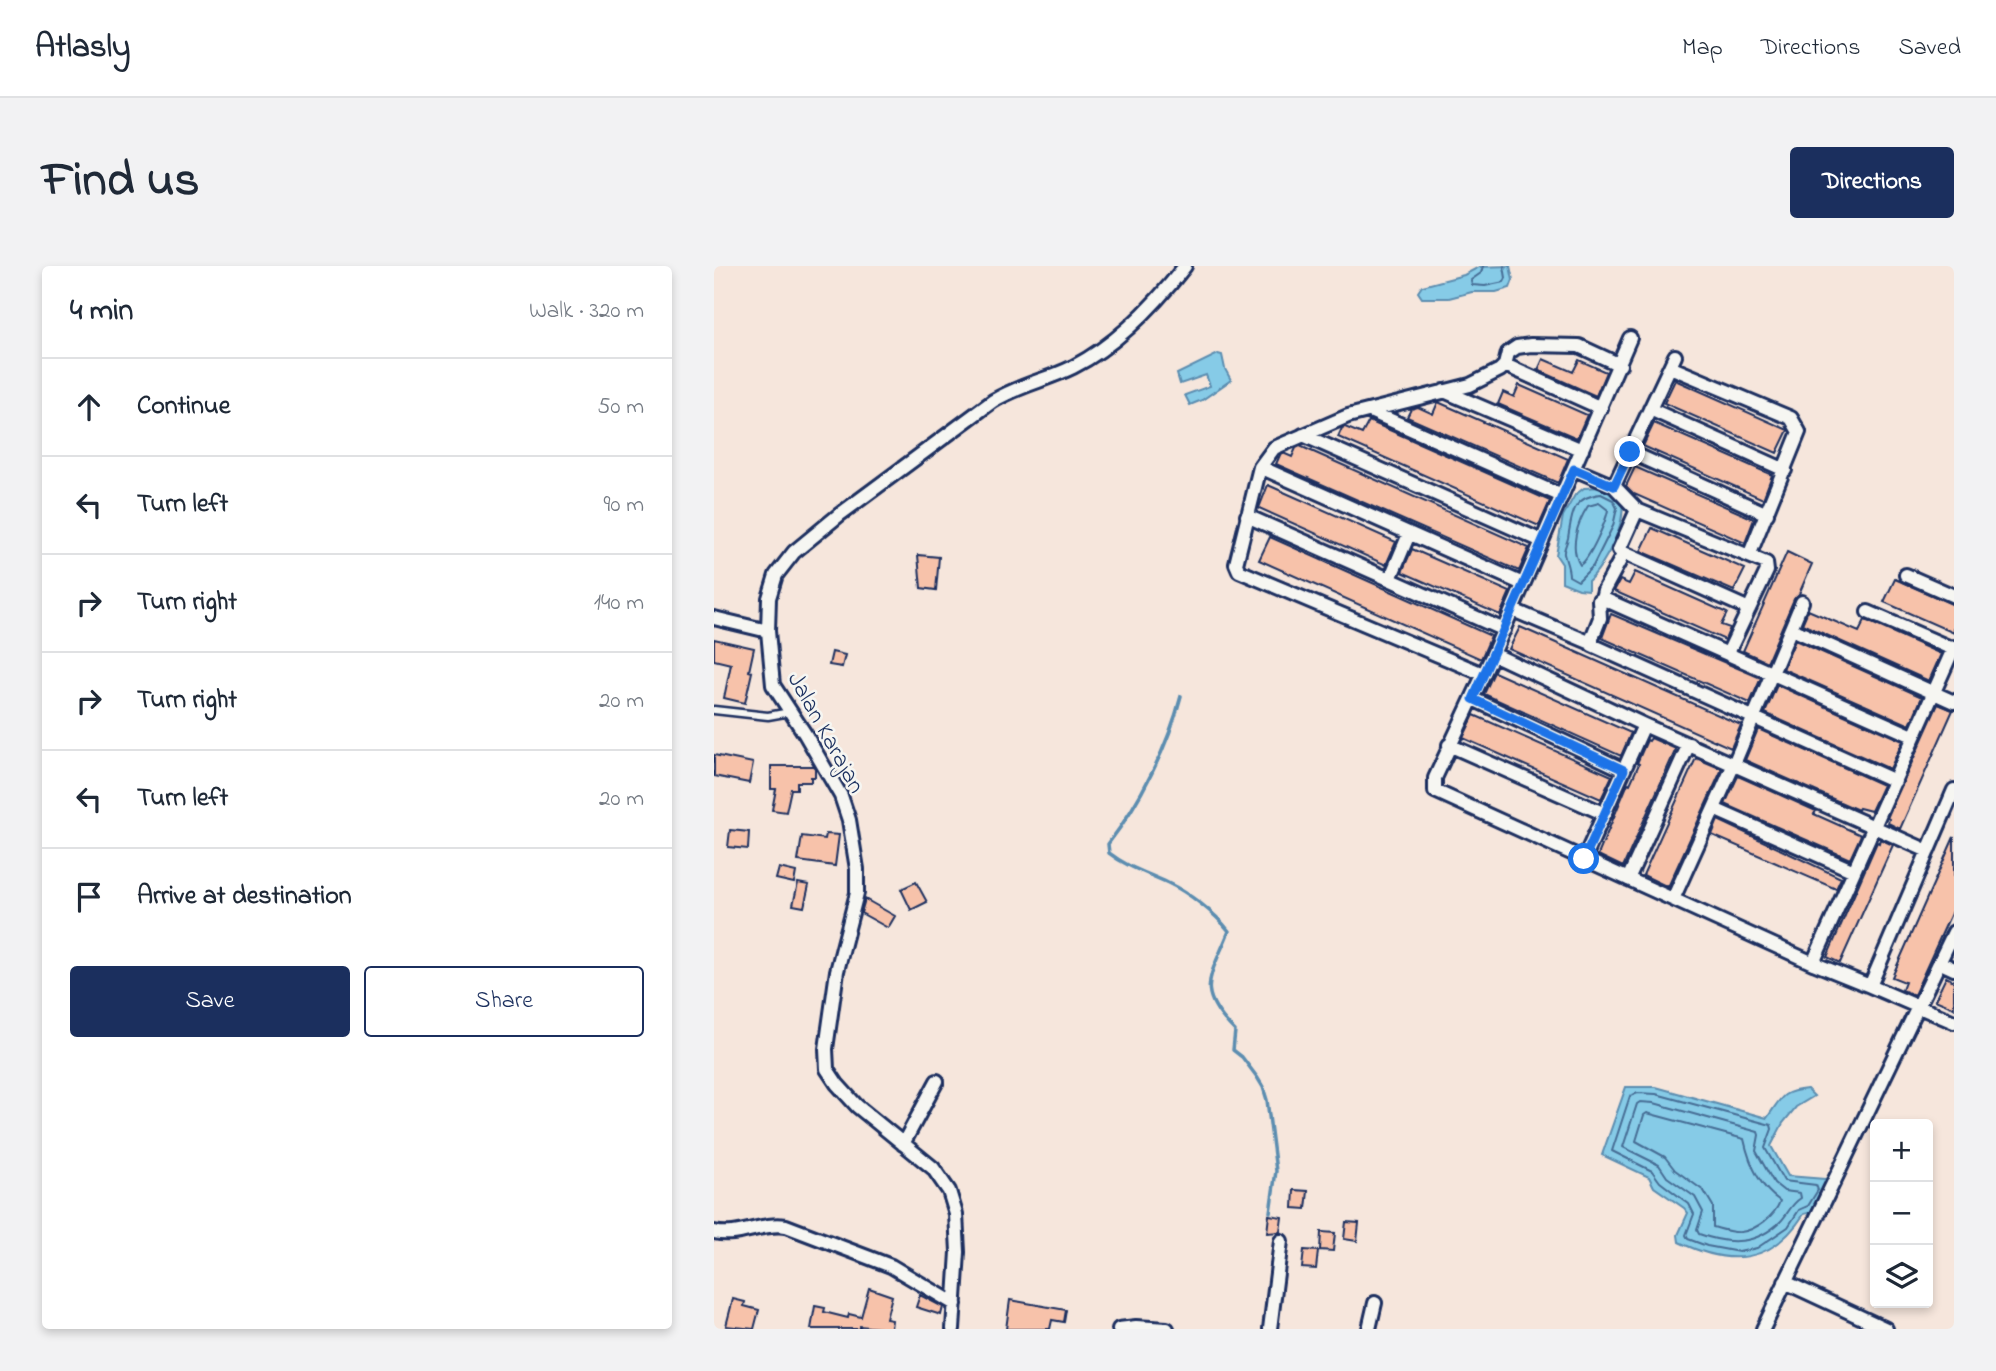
<!DOCTYPE html>
<html lang="en">
<head>
<meta charset="utf-8">
<style>
	body { margin:0; font-family:"Indie Flower",sans-serif; background:#f2f2f3; color:#1f2937 }
	.controls { position:absolute; right:21px; bottom:21px; display:grid; overflow:hidden; border-radius:7px; box-shadow:0 4px 10px #0003 }
	.controls button { width:63px; height:63px; display:grid; place-items:center; padding:0; border:0; border-bottom:2px solid #e0e1e3; background:#fff; color:#1f2937; font:35px sans-serif }
	.stop { position:absolute; width:21px; height:21px; margin:-16px; border:5px solid #1a73e8; border-radius:50%; background:#fff }
	.stop.end { background:#1a73e8; border-color:#fff; box-shadow:0 2px 7px #0008 }
	.list { margin:0; padding:0; list-style:none }
	h2 { display:flex; justify-content:space-between; align-items:center; height:91px; margin:0; padding:0 28px; font-size:30px }
	h2 small { font-size:23px; font-weight:400; color:#747a83 }
	.list li { display:grid; grid-template-columns:46px 1fr auto; gap:21px; align-items:center; box-sizing:border-box; height:98px; padding:0 28px; border-top:2px solid #e0e1e3 }
	.list b { display:block; font-size:26px; white-space:nowrap }
	.list em { font-size:23px; font-style:normal; color:#747a83 }
	.actions { display:flex; gap:14px; padding:21px 28px }
	.actions a { flex:1; padding:16px 0; border:2px solid #1b2f5e; border-radius:7px; text-align:center; font-size:24px; color:#1b2f5e }
	.actions .main { background:#1b2f5e; color:#fff }
	.icon { flex:none; width:38px; height:38px; fill:none; stroke:currentColor; stroke-width:2; stroke-linecap:round; stroke-linejoin:round }
	.map { position:relative; flex:none; width:1240px; height:1063px; overflow:hidden; border-radius:7px }
	header { display:flex; align-items:center; gap:42px; box-sizing:border-box; height:98px; padding:0 35px; background:#fff; border-bottom:2px solid #e0e1e3 }
	header strong { font-size:33px }
	nav { display:flex; gap:38px; margin-inline-start:auto; font-size:24px }
	.intro { display:flex; align-items:center; justify-content:space-between; box-sizing:border-box; height:168px; padding:0 42px }
	h1 { margin:0; font-size:49px }
	.button { padding:18px 32px; border-radius:7px; background:#1b2f5e; color:#fff; font-size:24px; font-weight:700 }
	main { display:flex; gap:42px; padding:0 42px }
	aside { flex:1; background:#fff; border-radius:7px; box-shadow:0 4px 10px #0003 }
	.map>svg:first-child { display:block }
	.water { fill:#86cbe7; stroke:#5b8db0; stroke-width:2 }
	.lines { fill:none; stroke-linecap:round; stroke-linejoin:round }
	.shore { stroke:#466d95; stroke-width:2 }
	.stream { stroke:#5b8db0; stroke-width:3.5 }
	.building { fill:#f7c2aa; stroke:#1b2f5e; stroke-width:2 }
	.lane-casing { stroke:#1b2f5e; stroke-width:11 }
	.street-casing { stroke:#1b2f5e; stroke-width:18 }
	.lane { stroke:#f6f6f2; stroke-width:6 }
	.street { stroke:#f6f6f2; stroke-width:12 }
	.route { stroke:#1a73e8; stroke-width:9 }
	.labels { text-anchor:middle; stroke-width:5; stroke-linejoin:round; paint-order:stroke }
	.street-label { font-size:24px; fill:#1b2f5e; stroke:#f6f6f2 }
</style>
</head>
<body>
<header>
<strong>Atlasly</strong>
<nav><a>Map</a><a>Directions</a><a>Saved</a></nav>
</header>
<div class="intro"><h1>Find us</h1><a class="button">Directions</a></div>
<main>
<aside>
<h2>4 min<small>Walk · 320 m</small></h2>
<ul class="list">
<li><svg class="icon" aria-label="ahead" viewBox="0 0 24 24"><path d="M12 20V5M6 11l6-6 6 6"/></svg><div><b>Continue</b></div><em>50 m</em></li>
<li><svg class="icon" aria-label="left" viewBox="0 0 24 24"><path d="M17 20v-9H6M10 6l-5 5 5 5"/></svg><div><b>Turn left</b></div><em>90 m</em></li>
<li><svg class="icon" aria-label="right" viewBox="0 0 24 24"><path d="M7 20v-9h11M14 6l5 5-5 5"/></svg><div><b>Turn right</b></div><em>140 m</em></li>
<li><svg class="icon" aria-label="right" viewBox="0 0 24 24"><path d="M7 20v-9h11M14 6l5 5-5 5"/></svg><div><b>Turn right</b></div><em>20 m</em></li>
<li><svg class="icon" aria-label="left" viewBox="0 0 24 24"><path d="M17 20v-9H6M10 6l-5 5 5 5"/></svg><div><b>Turn left</b></div><em>20 m</em></li>
<li><svg class="icon" aria-label="arrive" viewBox="0 0 24 24"><path d="M6 21V4h12l-3 4 3 4H6"/></svg><div><b>Arrive at destination</b></div></li>
</ul>
<div class="actions"><a class="main">Save</a><a>Share</a></div>
</aside>
<div class="map">
<svg width="1240" height="1063" viewBox="0 0 1240 1063">
	<rect width="100%" height="100%" fill="#f6e6dc"/>
	<filter id="ink" filterUnits="userSpaceOnUse"><feTurbulence type="fractalNoise" baseFrequency=".0143" numOctaves="2"/><feDisplacementMap in="SourceGraphic" scale="14" xChannelSelector="R" yChannelSelector="G"/><feConvolveMatrix kernelMatrix="1 2 1 2 8 2 1 2 1" color-interpolation-filters="sRGB"/></filter>
	<g filter="url(#ink)">
		<path class="water" d="M796,0L799,14L796,22L782,26H758L735,32H708L704,26L708,20L750,9L765,1Z
			M504,88L508,89L511,103L517,114L488,134L476,139L471,129L496,120L492,109L466,118L463,108Z
			M889,221C894,223 901,226 904,229C920,246 889,303 874,315V324L865,323L848,316V298L842,289L849,250L861,229L870,222Z
			M912,821H942L1053,852C1068,831 1066,826 1093,823L1100,830L1082,841L1069,857L1057,880L1074,910L1111,913L1121,908L1098,946L1090,948C1058,998 1016,1001 965,976L964,969L974,947L970,942L940,921L935,911L888,889Z"/>
		<g class="lines">
			<path class="shore" d="M769,0L767,7L757,14L758,19L771,20L790,16L792,12L790,0
				M887,228L899,234L903,242L899,260L879,300L864,315L855,310C855,302 852,296 850,288C849,284 853,277 854,272C858,248 858,231 887,228Z
				M885,237L894,244C892,256 875,294 866,299C855,282 863,257 874,240Z
				M924,827L942,828L1057,859L1058,863L1051,882L1070,915L1102,919L1104,924L1094,940L1085,944L1074,961L1043,982L1025,986L993,980L974,973L972,969L980,948L975,938L946,916L938,905L898,885L916,830Z
				M926,836L940,837L1044,866L1045,869L1042,885L1060,917L1070,925L1086,927L1087,932C1077,938 1074,948 1066,956C1042,979 1015,979 985,968L983,964L989,946L981,931L953,911L945,899L909,881L923,838Z
				M933,847L1030,873C1035,896 1045,921 1066,935C1061,950 1042,964 1027,966C1018,967 1007,963 999,961V940L990,925L961,904L951,891L922,875L930,849Z"/>
			<path class="stream" d="M467,430C454,481 425,538 394,578L395,587C413,601 433,607 454,617C475,627 501,647 515,665C496,713 480,724 521,765L519,784L528,791L543,811L549,821L553,834L562,905L556,946"/>
		</g>
		<path class="building" d="M829,93L859,106L865,94L892,106L882,130L824,104Z
			M961,114L1074,164L1063,187L950,137Z
			M805,119L873,149L863,172L784,138L789,126L800,131Z
			M724,136L854,193L844,217L693,151L697,143L704,141L719,148Z
			M655,155L836,235L825,260L624,171L628,162L631,161L648,168Z
			M940,157L1058,209L1049,233L929,180Z
			M586,180L815,282L805,305L562,198L566,189L569,187L578,191L582,182Z
			M921,201L1040,253L1031,277L920,228L912,220Z
			M554,219L682,276L672,299L545,242Z
			M938,262L1031,303L1020,325L927,285Z
			M556,271L777,370L767,393L545,294Z
			M698,283L796,326L786,349L688,306Z
			M1073,286L1098,298L1085,328L1080,333L1053,396L1029,385Z
			M204,289L225,291L222,324L207,322Z
			M921,306L1013,347L1007,359L1016,362L1011,374L900,325L906,314L915,318Z
			M1181,313L1240,339V367L1170,336Z
			M1094,344L1145,366L1151,354L1227,388L1215,415L1088,358Z
			M897,348L1047,412L1036,437L888,372Z
			M806,361L1027,459L1017,482L795,383Z
			M0,373L40,382L35,405L38,406L31,437L10,432L17,398L0,394Z
			M1081,374L1208,431L1196,459L1069,403Z
			M118,386L131,389L128,401L115,399Z
			M780,406L917,467L907,490L770,428Z
			M1063,419L1189,475L1176,503L1051,447Z
			M1224,438L1239,444L1186,563L1174,557L1175,553L1173,552Z
			M760,449L898,510L887,533L749,472Z
			M1044,463L1169,519L1157,545L1145,542L1144,544L1031,494Z
			M937,472L962,483L909,601L884,589L914,517L916,518L925,498L923,497L933,474L935,475Z
			M0,489L39,497L35,517L0,510Z
			M982,492L1008,503L954,621L929,609Z
			M57,500H99L101,502V511H97V516H83V523H77L72,546L58,544L62,523H57Z
			M1024,510L1102,545L1100,548L1147,569L1136,593L1011,538Z
			M1004,554L1127,612L1122,623L998,569Z
			M16,564L35,566L34,583L14,581Z
			M112,568L125,569L121,600L84,595L88,570L111,573Z
			M1240,571V641L1200,729L1188,724L1191,716L1178,711Z
			M1166,573L1179,579L1126,697L1113,691L1163,576L1165,577Z
			M65,602L82,606L80,617L62,613Z
			M202,616L213,636L197,644L187,623Z
			M84,617L95,619L90,641L79,639Z
			M151,633L181,650L174,662L147,647Z
			M1232,711L1240,715V742L1221,734Z
			M580,924L594,925L592,943L579,942Z
			M555,949L568,951L566,966L553,967Z
			M632,956L645,957L643,975L630,973Z
			M607,966L621,967L619,985L606,984Z
			M590,984L604,985L602,1003L588,1002Z
			M155,1022L178,1030L172,1053L178,1054L177,1063L146,1060V1063H97L101,1040L111,1042L110,1046L134,1052L135,1048L147,1051Z
			M206,1029L229,1041L227,1049L202,1041Z
			M19,1033L31,1036L30,1040L45,1044L40,1063L12,1060Z
			M296,1034L352,1044L350,1056L338,1054L336,1063H292Z"/>
		<g class="lines">
			<defs>
				<path id="lane" d="M0,444L54,450L76,446"/>
				<path id="street" d="M916,72L779,388L930,459L1214,585
					M791,99L887,142
					M956,101L1077,152L1085,166L1035,290
					M730,125L868,184
					M936,143L1071,204
					M656,145L848,230
					M589,169L828,275
					M916,186L1053,248
					M546,201L809,318
					M860,203L900,220L923,244L1052,297L1053,305L1014,387
					M900,220L961,90
					M533,250L790,364
					M910,287L1035,343
					M1192,309L1240,330
					M676,313L695,268
					M888,333L890,324L910,287L905,284L923,244
					M799,344L877,377
					M1154,346L1239,383
					M0,352L54,365
					M1078,363L1240,436
					M779,388L721,512V525L1099,697L1240,381
					M769,408L525,305L522,298L546,201L560,182L634,150L756,119L786,104L791,99L794,87L803,81L817,79L865,80L906,99
					M759,433L910,504
					M735,479L891,548
					M1181,515L878,379V372L886,352L885,334H892L1199,470
					M1240,524L1156,720L1240,756
					M1000,543L1140,605
					M870,593L930,459
					M914,613L975,478
					M959,633L1020,498L1088,336
					M1099,697L1156,720
					M1227,697L1240,703
					M189,878L223,815
					M0,966C25,972 47,956 72,960L177,1000L241,1038
					M1071,1016L1172,1063
					M239,1063L244,986L242,948L235,925L219,902L143,840L123,818L113,803L112,783L123,705L143,627V603L135,554L127,530L91,468L59,419L54,365L55,332L62,309L80,286L125,249L279,135C305,119 333,114 359,101C404,78 440,40 471,0
					M405,1063L422,1061L453,1063
					M556,1063L567,975
					M655,1063L661,1037
					M1049,1063L1240,666"/>
			</defs>
			<use href="#lane" class="lane-casing"/>
			<use href="#street" class="street-casing"/>
			<use href="#lane" class="lane"/>
			<use href="#street" class="street"/>
		</g>
	</g>
	<g class="lines" filter="url(#ink)">
		<path class="route" d="M870,593L910,504L759,433L860,203L900,220L916,186"/>
	</g>
	<g class="labels">
		<g class="street-label">
			<text transform="translate(113 466) rotate(61)" y="8">Jalan Karajan</text>
		</g>
	</g>
</svg>
<div class="controls">
<button>+</button>
<button>−</button>
<button><svg class="icon" aria-label="layers" viewBox="0 0 24 24"><path d="M12 4l9 5-9 5-9-5zM3 14l9 5 9-5"/></svg></button>
</div>
<div class="stop" style="left:870px;top:593px"></div>
<div class="stop end" style="left:916px;top:186px"></div>
</div>
</main>
</body>
</html>
